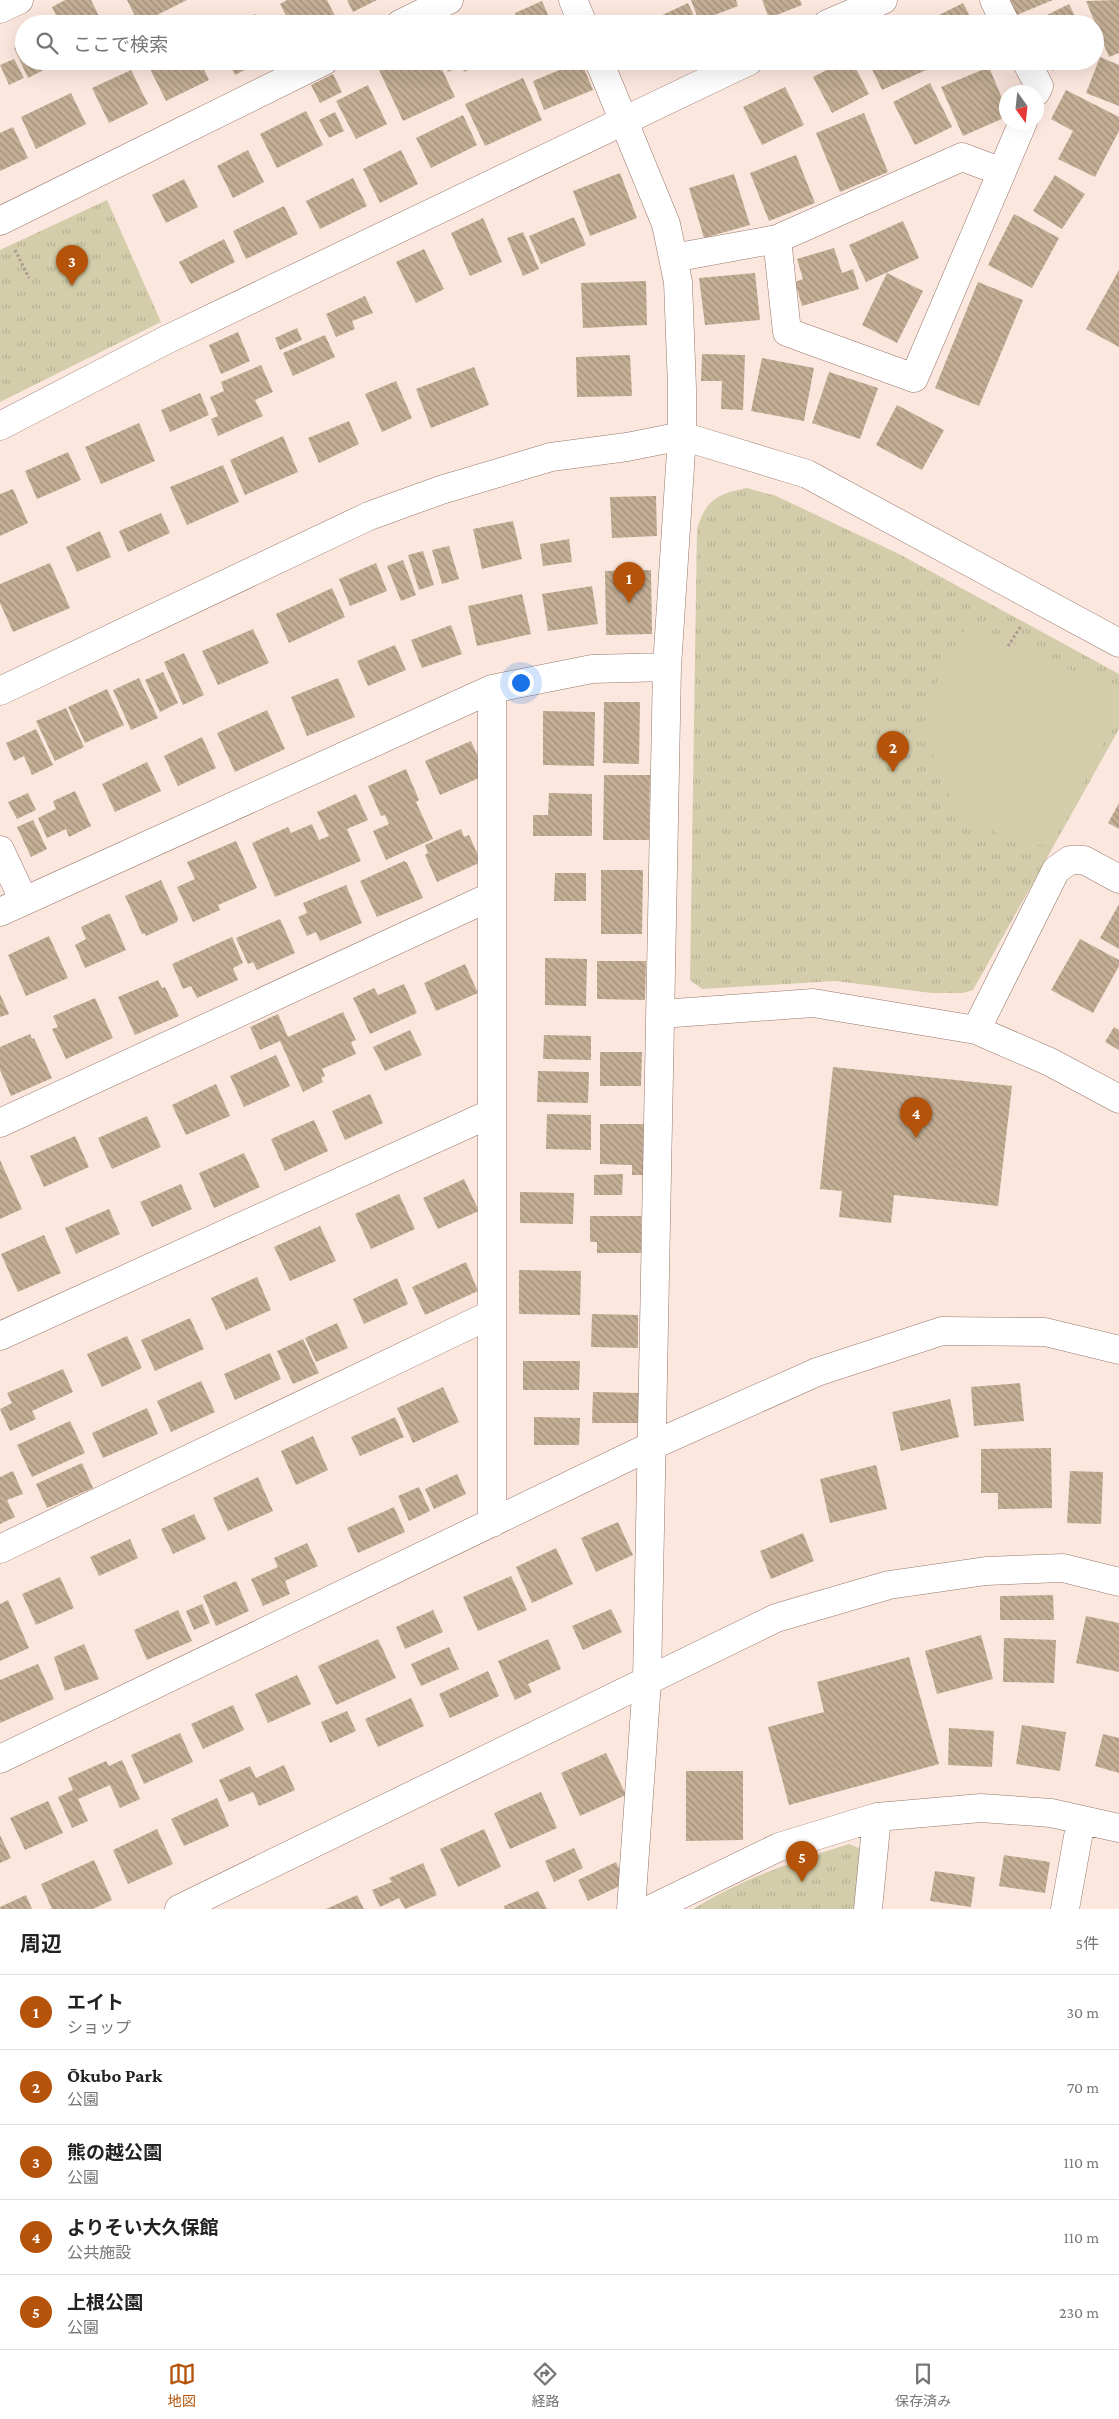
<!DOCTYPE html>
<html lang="ja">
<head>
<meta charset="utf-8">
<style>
	body { margin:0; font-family:"Crimson Pro","Noto Sans JP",serif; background:#f2f2f2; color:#222 }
	.compass { position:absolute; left:999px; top:85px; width:45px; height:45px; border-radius:50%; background:#fff; box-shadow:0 5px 20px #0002; rotate:165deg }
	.you { position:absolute; left:520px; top:682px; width:18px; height:18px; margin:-12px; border:4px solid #fff; border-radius:50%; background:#1a73e8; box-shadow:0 0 0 8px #1a73e833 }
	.badge { display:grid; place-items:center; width:32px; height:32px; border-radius:50%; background:#b45309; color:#fff; font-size:16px; font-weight:700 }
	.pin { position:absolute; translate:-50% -41px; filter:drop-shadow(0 1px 2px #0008) }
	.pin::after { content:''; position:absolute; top:26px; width:18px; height:15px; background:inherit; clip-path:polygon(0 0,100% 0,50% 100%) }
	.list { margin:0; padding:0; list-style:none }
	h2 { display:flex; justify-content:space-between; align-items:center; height:65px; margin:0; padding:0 20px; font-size:21px }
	h2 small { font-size:16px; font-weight:400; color:#767676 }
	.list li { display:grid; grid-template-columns:32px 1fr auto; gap:15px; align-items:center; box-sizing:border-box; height:75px; padding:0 20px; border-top:1px solid #e0e0e0 }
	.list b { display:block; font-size:19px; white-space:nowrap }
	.list p { margin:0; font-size:16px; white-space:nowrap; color:#767676 }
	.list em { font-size:16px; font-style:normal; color:#767676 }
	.icon { flex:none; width:28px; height:28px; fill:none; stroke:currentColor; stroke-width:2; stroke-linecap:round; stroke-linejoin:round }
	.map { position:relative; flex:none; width:1119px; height:1909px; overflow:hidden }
	.search { position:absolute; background:#fff; box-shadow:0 5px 20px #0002; left:15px; right:15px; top:15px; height:55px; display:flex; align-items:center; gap:12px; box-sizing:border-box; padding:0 18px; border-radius:28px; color:#767676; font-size:19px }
	.sheet { height:440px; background:#fff }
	nav { display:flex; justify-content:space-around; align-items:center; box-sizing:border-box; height:70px; border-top:1px solid #e0e0e0; background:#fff; font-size:14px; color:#767676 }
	nav a { display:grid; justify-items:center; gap:2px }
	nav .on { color:#b45309 }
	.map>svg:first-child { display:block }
	.grass { fill:url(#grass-tufts) }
	.garden { fill:#d4cdab }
	.building { fill:url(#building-back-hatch) }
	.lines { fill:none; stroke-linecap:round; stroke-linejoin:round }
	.street-casing { stroke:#96776a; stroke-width:29 }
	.secondary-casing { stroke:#96776a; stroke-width:29 }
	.path { stroke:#ab9992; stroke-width:3; stroke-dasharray:2.5 2.5; stroke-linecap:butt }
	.street { stroke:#fff; stroke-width:28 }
	.secondary { stroke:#fff; stroke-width:28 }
</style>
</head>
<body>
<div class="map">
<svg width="1119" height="1909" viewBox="0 0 1119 1909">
	<defs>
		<pattern id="grass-tufts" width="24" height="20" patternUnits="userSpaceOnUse" patternTransform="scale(1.25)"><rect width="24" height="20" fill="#d4cdab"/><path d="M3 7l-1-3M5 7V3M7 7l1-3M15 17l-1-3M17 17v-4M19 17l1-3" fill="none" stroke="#b7b093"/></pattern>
		<pattern id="building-back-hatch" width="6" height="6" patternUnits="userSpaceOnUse" patternTransform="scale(1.25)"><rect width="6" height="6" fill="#c4ae95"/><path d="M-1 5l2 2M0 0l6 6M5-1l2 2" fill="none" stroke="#a08e79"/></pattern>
	</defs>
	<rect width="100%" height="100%" fill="#fce7de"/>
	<path class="grass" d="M107,200L161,322L0,402V250Z
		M747,488L776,496L899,554L1119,674V729L973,990L963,993H932L835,981L702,989L690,980L697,529C706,499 718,494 747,488Z
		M849,1844L864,1850L856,1909H693C741,1879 794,1861 849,1844Z"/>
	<path class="garden" d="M968,624L1119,692V714L1051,846C1040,845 1027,845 1017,842C997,835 966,817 953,801C931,772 925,730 933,695C938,670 955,646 968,624Z"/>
	<path class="building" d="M65,0H91L103,24H60L52,7Z
		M127,0H187L139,24Z
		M287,0H327L337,20L329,24H290L280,4Z
		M347,0H377L353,12Z
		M691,0H736L738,6L699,21Z
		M762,0H800L802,5L769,18Z
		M1007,0H1053L1014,16Z
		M1119,0V53L1109,57L1086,1Z
		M542,1L552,24H520L515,13Z
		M688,3L698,24H643Z
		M963,3L974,24H931L929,20Z
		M1069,4L1079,24H1029Z
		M256,14L260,24H235Z
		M461,15L465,24H441Z
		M24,43V61H61L28,78L14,48Z
		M1100,57L1119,65V106L1086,93Z
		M14,59L24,78L9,85L0,65Z
		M146,61H200L209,80L166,101Z
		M228,61H262L235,75Z
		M398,61H438L455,97L403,121L379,70Z
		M443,61H487L464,72L462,66L448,72Z
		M581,61L593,90L544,110L533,81Z
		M844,61H852L869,94L832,113L813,77Z
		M868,61H935L937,65L882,90Z
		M1048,61H1072L1052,71Z
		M989,67L1006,108V117L963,136L941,87Z
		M131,70L148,104L109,123L92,88Z
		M333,74L342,92L320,103L311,85Z
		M523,78L542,120L485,146L465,104Z
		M930,83L952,127L915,145L893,102Z
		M368,85L387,124L356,139L336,101Z
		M785,87L804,125L762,145L743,107Z
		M1066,90L1119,117V131L1095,177L1058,159L1073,131L1051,119Z
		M71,93L86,124L36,149L21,117Z
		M306,111L323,145L277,168L260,134Z
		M335,112L344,131L329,138L319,120Z
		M864,113L888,172L840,192L816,133Z
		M463,115L477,145L431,168L416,138Z
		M13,127L28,158L0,171V133Z
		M248,150L264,182L233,198L217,166Z
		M401,150L418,184L380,203L363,169Z
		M796,155L815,203L769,221L750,173Z
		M620,173L637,218L590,236L573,191Z
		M734,174L750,225L704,238L689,188Z
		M1055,175L1085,194L1062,229L1033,211Z
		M353,178L367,206L320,229L306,201Z
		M184,179L198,207L166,223L152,195Z
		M284,206L298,234L246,259L233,231Z
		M1014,214L1059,238L1032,288L988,265Z
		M574,217L586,245L541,264L529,236Z
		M483,218L502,262L470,276L451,233Z
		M903,221L919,258L866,282L849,245Z
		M523,232L539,269L523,276L507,238Z
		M224,239L235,262L191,284L179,262Z
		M834,248L842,273L853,269L859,289L802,306L795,282L803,279L797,259Z
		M424,249L444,289L416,303L396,262Z
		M1119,270V347L1086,329Z
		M755,273L760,320L705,325L699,278Z
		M887,273L923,291L897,343L862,325Z
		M646,281L647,325L583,328L581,283Z
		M978,282L1023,300L979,406L935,388Z
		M365,296L373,313L352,321L355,329L336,337L326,314Z
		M297,328L302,340L280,350L275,338Z
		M238,332L250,361L221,374L209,345Z
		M325,335L335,357L293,376L283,353Z
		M702,354L745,355L743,410L721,409L722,381H701Z
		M630,355L632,396L577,397L576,357Z
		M762,358L814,368L804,421L751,411Z
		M261,365L273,392L255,400L263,416L218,436L211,419L218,416L210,397L224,391L221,382Z
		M474,367L489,405L431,428L416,389Z
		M829,372L878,388L860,439L812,423Z
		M396,381L412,418L382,432L365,394Z
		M200,393L209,415L170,432L161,410Z
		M897,405L944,430L922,470L876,445Z
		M349,421L359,444L319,463L308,438Z
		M139,423L155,461L101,484L85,447Z
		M283,436L298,472L245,495L230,460Z
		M68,452L81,480L37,499L25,471Z
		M223,465L239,502L187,525L170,487Z
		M13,489L28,523L0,536V494Z
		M656,496L657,536L612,538L610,497Z
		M161,513L170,533L128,552L119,531Z
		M513,521L522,559L482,569L473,529Z
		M100,531L111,557L77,572L66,547Z
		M569,539L572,562L543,566L540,544Z
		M449,546L459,579L442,584L432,550Z
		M423,551L434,585L419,590L408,555Z
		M403,560L416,595L401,601L387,566Z
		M50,563L70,608L13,632L0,603V584Z
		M376,563L387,591L350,606L339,579Z
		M651,570L652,634L606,635L605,571Z
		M592,586L598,624L548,631L542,594Z
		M332,588L345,617L289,643L276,614Z
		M522,594L531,634L477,646L468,606Z
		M451,625L462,654L422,668L411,640Z
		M253,629L269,663L218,685L202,651Z
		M395,645L406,670L368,686L357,661Z
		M184,653L204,695L183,705L164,662Z
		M163,672L178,703L160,712L145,680Z
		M139,678L158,718L131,730L113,690Z
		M338,678L355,717L307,736L291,697Z
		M107,689L124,725L85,743L68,707Z
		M604,702H640L639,764L603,763Z
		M66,708L84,747L55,761L36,721Z
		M267,710L285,749L235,772L217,733Z
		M543,711L595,712L594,766L543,765Z
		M36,729L53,765L32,775L24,756L14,761L6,743Z
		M202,737L216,768L178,786L164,756Z
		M471,741L486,775L440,795L425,761Z
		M147,762L161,791L115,812L102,784Z
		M406,769L419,800L416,802L433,839L386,860L373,831L389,824L385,815L381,816L368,786Z
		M604,775H650L649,840H603Z
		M75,791L91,826L69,837L66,829L47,838L38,818L56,809L53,801Z
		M28,793L36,810L17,819L8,802Z
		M549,793L592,794V836H533V815H548Z
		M356,794L368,820L347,829L361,861L275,897L252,843L288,827L291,833L312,824L319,840L329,836L317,812Z
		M1119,803V829L1108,823Z
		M33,820L47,849L31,857L17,827Z
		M461,829L464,837L469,835L481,862L437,882L425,855L428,853L425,845Z
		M236,841L257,888L218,905L220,910L193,922L177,887L195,879L187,862Z
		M404,861L407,863L423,898L377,917L360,881Z
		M601,870H643L642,934H601Z
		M555,873H586V901H554Z
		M161,880L178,918L177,922L146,936L145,933L142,934L125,896Z
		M346,885L362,923L320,941L316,932L307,936L298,917L307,913L303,903Z
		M1119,904V949L1100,938Z
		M108,914H110L126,950L85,968L75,945L86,939L81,927Z
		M280,919L295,953L257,970L253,962L248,964L236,938Z
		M49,936L68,978L26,996L8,955Z
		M232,937L243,963L233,968L238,980L197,998L191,986L183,989L172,964Z
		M1080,939L1119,960V966L1093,1013L1051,990Z
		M545,958L587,959L586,1006L545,1005Z
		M597,961H646L645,1000L597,999Z
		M465,964L478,993L436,1011L424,983Z
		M158,980L162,988L165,987L179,1016L135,1035L118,997Z
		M404,984L417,1013L370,1034L353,998L374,988L378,995Z
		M0,994L9,1014L0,1017Z
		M95,998L113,1038L66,1059L52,1029L58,1027L53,1016Z
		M343,1012L356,1040L351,1042L356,1054L322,1069L325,1076L321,1078L323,1082L303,1092L280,1041L260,1050L250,1027L278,1014L288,1037Z
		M1114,1027L1119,1030V1050L1105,1042Z
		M410,1030L422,1055L385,1071L373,1047Z
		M30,1034L32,1039L34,1038L52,1078L11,1096L0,1070V1047Z
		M544,1035L591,1036V1060L543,1059Z
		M600,1052H642L641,1086H600Z
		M276,1055L290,1086L244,1107L230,1076Z
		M833,1067L1012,1086L998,1206L894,1195L891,1223L839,1217L842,1191L820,1189Z
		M538,1071L589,1072L588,1103L537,1102Z
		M216,1084L230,1116L186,1135L172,1105Z
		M370,1094L383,1123L345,1140L332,1111Z
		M547,1114L591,1115V1150L546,1149Z
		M147,1116L161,1147L112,1169L98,1138Z
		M314,1120L328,1151L285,1171L271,1139Z
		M600,1124H650L649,1175H632V1165L600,1164Z
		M75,1136L89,1167L44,1187L30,1156Z
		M244,1153L260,1187L214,1208L199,1173Z
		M0,1160L22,1209L0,1219Z
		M623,1174L622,1195H594V1175Z
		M464,1179L479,1211L438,1229L423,1198Z
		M181,1184L192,1209L152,1227L140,1202Z
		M520,1192L574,1193L573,1224L520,1223Z
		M399,1194L415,1229L371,1249L355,1214Z
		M109,1209L120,1234L76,1254L65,1228Z
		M590,1216H641V1253H597V1242H590Z
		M320,1226L336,1261L290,1281L274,1247Z
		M44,1235L61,1273L18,1292L1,1254Z
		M466,1262L478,1291L425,1315L412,1287Z
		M519,1270L581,1271L580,1315L519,1314Z
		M257,1277L271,1310L226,1330L211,1298Z
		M397,1278L408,1304L364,1324L353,1299Z
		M592,1314L638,1315V1348L591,1347Z
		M190,1318L204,1349L155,1371L141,1340Z
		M337,1323L348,1348L316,1362L305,1338Z
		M127,1336L142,1368L102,1387L87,1354Z
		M303,1339L319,1373L293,1384L277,1351Z
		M270,1353L281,1379L235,1400L224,1374Z
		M523,1361H580L579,1390H523Z
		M63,1369L73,1392L32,1411L36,1419L10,1431L0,1409L12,1403L7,1393Z
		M201,1381L215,1412L171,1432L157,1401Z
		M1020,1383L1024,1421L974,1426L971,1387Z
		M443,1387L459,1422L413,1443L397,1408Z
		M593,1392L640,1393V1423H592Z
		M950,1399L959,1437L901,1451L892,1412Z
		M147,1408L158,1434L103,1458L92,1433Z
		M395,1417L404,1437L360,1456L351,1437Z
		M534,1417L580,1418L579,1445H534Z
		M70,1421L85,1453L32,1477L17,1445Z
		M313,1436L328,1470L296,1485L281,1451Z
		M1051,1448L1052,1508L998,1509V1493H981V1449Z
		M82,1463L93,1488L47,1508L36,1484Z
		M876,1465L887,1509L830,1523L820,1479Z
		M13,1471L23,1494L7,1500L15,1517L0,1524V1477Z
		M1070,1471L1103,1472L1101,1524L1067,1523Z
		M457,1474L466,1494L434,1509L425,1489Z
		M258,1477L273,1511L228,1531L213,1498Z
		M419,1487L430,1511L409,1521L398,1496Z
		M394,1507L405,1532L358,1553L347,1528Z
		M194,1514L206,1539L173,1554L161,1529Z
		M618,1522L633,1555L596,1572L581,1538Z
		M803,1533L814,1561L771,1579L760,1551Z
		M130,1539L138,1558L99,1576L90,1557Z
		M307,1543L318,1566L285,1581L290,1594L263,1606L251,1579L278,1567L274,1558Z
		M556,1548L573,1584L532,1603L516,1567Z
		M511,1576L527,1610L478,1631L463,1597Z
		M60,1577L74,1608L36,1625L22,1594Z
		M236,1581L249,1611L216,1626L203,1596Z
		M1053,1595L1054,1620H1000V1596Z
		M8,1600L29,1648L0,1661V1604Z
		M202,1604L210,1623L194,1630L186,1611Z
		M611,1609L622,1632L583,1650L572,1626Z
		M178,1610L192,1641L147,1660L134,1630Z
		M433,1610L443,1632L405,1649L396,1627Z
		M1086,1616L1119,1623V1672L1076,1663Z
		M981,1635L993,1679L937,1694L925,1651Z
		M1004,1638L1056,1640L1054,1683L1003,1682Z
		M378,1639L396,1678L336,1705L318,1666Z
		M548,1639L561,1669L528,1684L532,1692L515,1700L498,1661Z
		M84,1644L99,1679L65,1691L54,1657Z
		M449,1647L459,1669L421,1686L411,1664Z
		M909,1657L939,1764L789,1805L768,1727L824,1712L817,1682Z
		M38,1664L54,1699L0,1723V1680Z
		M488,1671L499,1696L450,1718L439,1694Z
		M297,1675L311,1704L268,1723L255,1694Z
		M411,1698L424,1726L378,1747L365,1719Z
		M233,1705L244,1730L203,1749L191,1724Z
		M347,1711L356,1731L330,1743L321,1722Z
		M1022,1725L1066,1732L1060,1771L1016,1764Z
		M949,1728L994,1731L992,1767L948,1765Z
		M180,1733L193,1762L144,1784L131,1755Z
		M1103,1734L1119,1738V1773L1095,1766Z
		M606,1753L626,1795L580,1816L561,1773Z
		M122,1760L140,1799L120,1808L110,1785L78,1799L88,1821L72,1828L58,1797L73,1790L68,1778L106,1761L109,1766Z
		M284,1765L295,1790L259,1806L253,1792L229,1802L219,1780L250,1766L256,1778Z
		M686,1771H743V1840L686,1841Z
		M541,1792L557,1828L510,1849L494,1813Z
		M217,1798L229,1826L184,1846L171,1819Z
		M48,1801L63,1833L25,1850L10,1818Z
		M157,1829L173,1864L128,1884L113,1850Z
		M484,1829L501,1867L458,1887L440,1849Z
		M0,1835L11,1858L0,1863Z
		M574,1848L583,1868L554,1882L545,1861Z
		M1004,1855L1050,1862L1045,1893L999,1886Z
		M94,1860L112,1900L93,1909H52L41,1884Z
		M616,1862L626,1883L588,1901L578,1880Z
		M423,1863L437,1895L405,1909L399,1898L380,1907L372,1890L392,1882L389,1878Z
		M935,1871L975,1877L971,1907L930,1901Z
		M538,1891L547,1909H505L504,1906Z
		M26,1895L32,1909H0V1907Z
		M357,1895L364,1909H326Z"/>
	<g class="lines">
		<defs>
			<path id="street" d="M573,0L583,24
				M994,0L1006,24
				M0,9L19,0
				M400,24L449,0
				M827,24L883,0
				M599,61L666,224L678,282L682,388V436L667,667L647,1681L631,1909
				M1026,61L1039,86L1036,92
				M0,221L324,61
				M777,239L962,157L1002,172
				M673,258L777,239L787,332L914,378L1023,122
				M0,426L166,340L749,61
				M0,850L24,901
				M0,912L492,689L592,669L667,667
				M661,1014L813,1003L976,1030L1050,1062L1119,1099
				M976,1030L1056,870L1070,860H1084L1119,879
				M0,1123L492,896
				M0,1336L492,1113
				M492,1523V689
				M0,1549L492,1314
				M0,1759L651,1446L817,1372L942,1331L1045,1332L1119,1350
				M651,1909L779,1847L877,1817L981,1808L1051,1813L1119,1828
				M868,1909L877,1817
				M1065,1909L1081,1820"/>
			<path id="secondary" d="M0,691L369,516L441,490L551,457L627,447L682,436L807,474L1119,643
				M179,1909L776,1618L889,1585L986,1571L1063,1568L1119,1582"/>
		</defs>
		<use href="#street" class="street-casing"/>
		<use href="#secondary" class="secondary-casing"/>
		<path class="path" d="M15,250L29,278
			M1008,646L1021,626"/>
		<use href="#street" class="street"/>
		<use href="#secondary" class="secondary"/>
	</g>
</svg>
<svg class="compass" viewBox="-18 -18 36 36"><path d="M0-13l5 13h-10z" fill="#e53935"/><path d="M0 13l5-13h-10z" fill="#767676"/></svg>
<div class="you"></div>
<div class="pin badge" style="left:629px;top:603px">1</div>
<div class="pin badge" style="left:893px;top:772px">2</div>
<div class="pin badge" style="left:72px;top:286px">3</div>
<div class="pin badge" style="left:916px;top:1138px">4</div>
<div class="pin badge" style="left:802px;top:1882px">5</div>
<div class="search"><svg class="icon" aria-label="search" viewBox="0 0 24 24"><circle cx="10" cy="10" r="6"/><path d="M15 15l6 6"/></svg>ここで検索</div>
</div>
<section class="sheet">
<h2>周辺<small>5件</small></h2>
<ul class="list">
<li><span class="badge">1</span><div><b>エイト</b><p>ショップ</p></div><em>30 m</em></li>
<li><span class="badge">2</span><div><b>Ōkubo Park</b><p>公園</p></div><em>70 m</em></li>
<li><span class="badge">3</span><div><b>熊の越公園</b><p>公園</p></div><em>110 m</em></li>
<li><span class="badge">4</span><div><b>よりそい大久保館</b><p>公共施設</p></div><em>110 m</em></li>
<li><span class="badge">5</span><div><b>上根公園</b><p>公園</p></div><em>230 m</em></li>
</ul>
</section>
<nav>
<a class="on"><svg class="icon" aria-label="map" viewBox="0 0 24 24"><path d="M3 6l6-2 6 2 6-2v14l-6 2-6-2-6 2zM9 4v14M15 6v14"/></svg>地図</a>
<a><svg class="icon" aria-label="directions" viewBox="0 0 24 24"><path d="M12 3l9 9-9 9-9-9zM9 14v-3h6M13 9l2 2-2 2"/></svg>経路</a>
<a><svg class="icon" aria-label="saved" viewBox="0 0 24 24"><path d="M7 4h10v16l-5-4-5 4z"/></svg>保存済み</a>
</nav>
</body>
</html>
